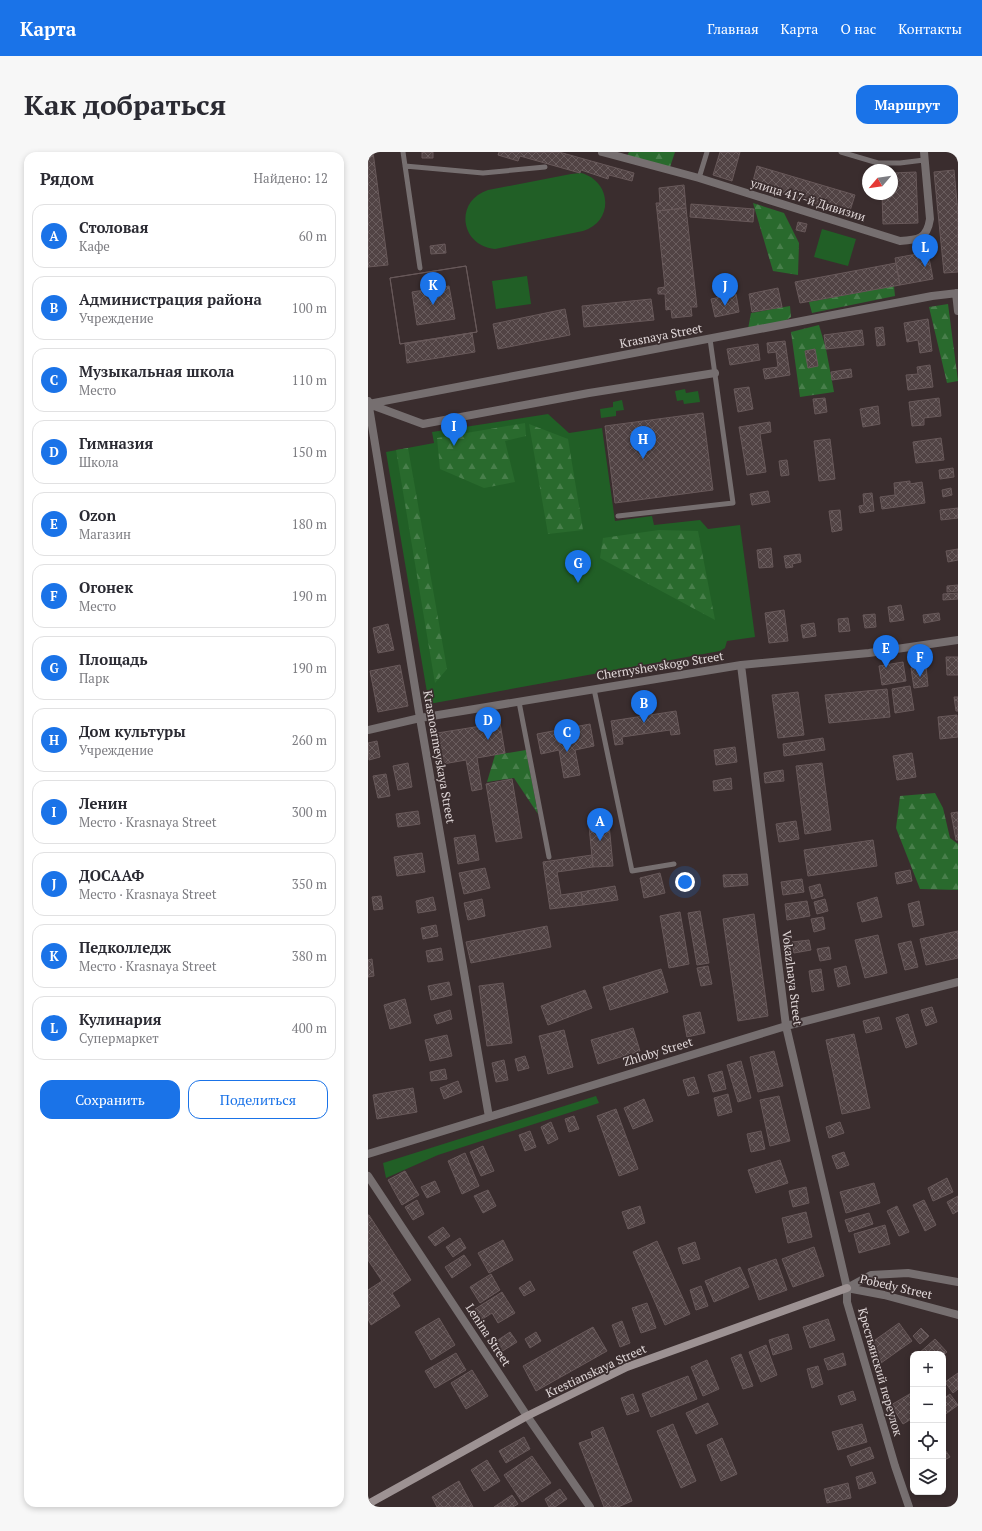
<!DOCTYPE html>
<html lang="ru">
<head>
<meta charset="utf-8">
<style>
	body { margin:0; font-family:"PT Serif",serif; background:#f7f7f7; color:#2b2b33 }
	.controls { position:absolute; right:12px; bottom:12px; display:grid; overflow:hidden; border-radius:8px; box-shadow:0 2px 6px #0003 }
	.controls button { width:36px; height:36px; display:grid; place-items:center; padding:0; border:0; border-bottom:1px solid #e1e1e2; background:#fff; color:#2b2b33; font:20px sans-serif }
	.compass { position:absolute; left:494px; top:12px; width:36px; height:36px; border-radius:50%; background:#fff; box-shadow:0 2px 6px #0003; rotate:241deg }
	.you { position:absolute; left:317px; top:730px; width:14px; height:14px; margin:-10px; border:3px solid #fff; border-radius:50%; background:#1a73e8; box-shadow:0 0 0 6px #1a73e833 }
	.badge { display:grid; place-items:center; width:26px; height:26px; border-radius:50%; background:#1a73e8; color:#fff; font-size:13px; font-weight:700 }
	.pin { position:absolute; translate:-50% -33px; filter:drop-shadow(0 1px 2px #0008) }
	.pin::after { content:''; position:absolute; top:21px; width:14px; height:12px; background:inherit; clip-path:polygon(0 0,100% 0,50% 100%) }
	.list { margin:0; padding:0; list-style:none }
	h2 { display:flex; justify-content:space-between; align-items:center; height:52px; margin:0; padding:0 16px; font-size:17px }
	h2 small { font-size:13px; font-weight:400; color:#7c7c81 }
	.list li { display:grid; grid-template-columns:26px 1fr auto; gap:12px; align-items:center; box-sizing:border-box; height:64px; margin:0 8px 8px; padding:0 8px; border:1px solid #e1e1e2; border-radius:12px }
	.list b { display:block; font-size:15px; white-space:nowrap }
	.list p { margin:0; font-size:13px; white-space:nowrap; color:#7c7c81 }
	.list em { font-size:13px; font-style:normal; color:#7c7c81 }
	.actions { display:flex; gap:8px; padding:12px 16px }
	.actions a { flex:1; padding:9px 0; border:1px solid #1a73e8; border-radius:12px; text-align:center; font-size:14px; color:#1a73e8 }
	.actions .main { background:#1a73e8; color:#fff }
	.icon { flex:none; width:22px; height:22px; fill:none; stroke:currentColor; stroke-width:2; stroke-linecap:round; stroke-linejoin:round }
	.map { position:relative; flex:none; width:590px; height:1355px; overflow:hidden; border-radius:12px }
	header { display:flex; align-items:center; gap:24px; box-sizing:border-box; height:56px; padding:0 20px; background:#1a73e8; color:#fff }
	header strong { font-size:19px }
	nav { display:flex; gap:22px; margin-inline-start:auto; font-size:14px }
	.intro { display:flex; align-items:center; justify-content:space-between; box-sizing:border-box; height:96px; padding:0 24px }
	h1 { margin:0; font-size:28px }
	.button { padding:10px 18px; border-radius:12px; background:#1a73e8; color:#fff; font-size:14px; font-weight:700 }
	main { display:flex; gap:24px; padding:0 24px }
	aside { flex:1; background:#fff; border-radius:12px; box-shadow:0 2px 6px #0003 }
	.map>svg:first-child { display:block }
	.green { fill:#215f26 }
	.forest { fill:url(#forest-firs) }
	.building { fill:url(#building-cross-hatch); stroke:#68595a; fill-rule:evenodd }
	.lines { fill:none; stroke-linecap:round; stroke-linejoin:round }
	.lane { stroke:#766f70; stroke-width:5 }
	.street { stroke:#766f70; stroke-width:8 }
	.secondary { stroke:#9d9293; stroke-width:8 }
	.labels { text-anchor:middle; stroke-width:3.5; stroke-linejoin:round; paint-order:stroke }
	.street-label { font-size:12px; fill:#e1d8d9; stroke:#3a2d2e }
</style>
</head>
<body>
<header>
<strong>Карта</strong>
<nav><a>Главная</a><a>Карта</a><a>О нас</a><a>Контакты</a></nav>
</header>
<div class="intro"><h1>Как добраться</h1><a class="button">Маршрут</a></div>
<main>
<aside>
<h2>Рядом<small>Найдено: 12</small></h2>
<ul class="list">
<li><span class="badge">A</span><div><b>Столовая</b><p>Кафе</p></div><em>60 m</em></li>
<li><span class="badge">B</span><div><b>Администрация района</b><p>Учреждение</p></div><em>100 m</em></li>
<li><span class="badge">C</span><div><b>Музыкальная школа</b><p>Место</p></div><em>110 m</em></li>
<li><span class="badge">D</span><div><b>Гимназия</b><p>Школа</p></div><em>150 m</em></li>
<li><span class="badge">E</span><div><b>Ozon</b><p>Магазин</p></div><em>180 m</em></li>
<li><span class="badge">F</span><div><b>Огонек</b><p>Место</p></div><em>190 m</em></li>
<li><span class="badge">G</span><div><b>Площадь</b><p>Парк</p></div><em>190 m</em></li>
<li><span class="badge">H</span><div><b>Дом культуры</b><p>Учреждение</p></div><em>260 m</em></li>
<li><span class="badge">I</span><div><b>Ленин</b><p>Место · Krasnaya Street</p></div><em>300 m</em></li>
<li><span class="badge">J</span><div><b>ДОСААФ</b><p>Место · Krasnaya Street</p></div><em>350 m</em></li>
<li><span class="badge">K</span><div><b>Педколледж</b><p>Место · Krasnaya Street</p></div><em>380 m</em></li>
<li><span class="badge">L</span><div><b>Кулинария</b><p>Супермаркет</p></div><em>400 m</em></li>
</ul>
<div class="actions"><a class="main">Сохранить</a><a>Поделиться</a></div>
</aside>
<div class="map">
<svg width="590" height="1355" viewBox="0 0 590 1355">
	<defs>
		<pattern id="forest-firs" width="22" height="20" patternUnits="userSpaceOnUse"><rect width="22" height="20" fill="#296a2d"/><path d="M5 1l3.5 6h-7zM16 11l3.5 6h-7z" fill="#487f4b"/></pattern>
		<pattern id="building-cross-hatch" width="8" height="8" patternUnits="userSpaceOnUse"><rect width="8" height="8" fill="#514344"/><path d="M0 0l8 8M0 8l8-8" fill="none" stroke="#6a5d5e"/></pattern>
	</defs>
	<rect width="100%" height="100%" fill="#3a2d2e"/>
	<path class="green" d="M213,21C244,29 246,70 215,79L127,97C92,94 86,49 120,38L203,22Z
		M454,77L488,87L480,114L446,105Z
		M159,124L163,152L128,157L124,129Z
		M317,237L318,241L330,239L332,250L316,252L315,248L309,249L307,239Z
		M254,248L256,258L248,259V264L233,266L232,257L245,255V250Z
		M180,262L201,281L234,276L247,369L284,364L286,373L332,368L340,377L372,373L387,485L359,489L357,496L352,499L61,552L18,300L66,291L64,280Z
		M228,944L231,951L70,1003L18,1026L15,1011Z"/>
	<path class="forest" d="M261,0H307L302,15L259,4Z
		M385,51L416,61L431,91L430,123L405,119Z
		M526,134L527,144L444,161L441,150Z
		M580,152L590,229L579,231L561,155Z
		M422,154L423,165L414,171L380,177L383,161Z
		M451,173L458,197L466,240L432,245L423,180Z
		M157,271L158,284L137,289L147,330L116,336L72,317L69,286Z
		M161,272L200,287L215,378L180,382Z
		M40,296L79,517L67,531L28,298Z
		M291,378L330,379L347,468L232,406L235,386Z
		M158,598L170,662L146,626L119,630L127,603Z
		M567,641L575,656L582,686L590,692V738L552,737L528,676L532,644Z"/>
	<path class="building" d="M0,0H5L20,113L0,115Z
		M54,0H65V6H54Z
		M131,0H191L266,21L264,29L241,23L240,27L213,18L212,21L152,4L150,9L130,3Z
		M352,0H372L364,29L345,23Z
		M389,14L487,43L481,62L384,33Z
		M586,18L590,61V120L576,121L566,20Z
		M548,20L550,71L515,72L514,42H524V21Z
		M316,33L318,56L289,59L288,51H292L291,36Z
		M323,52L386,57L385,70L322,65Z
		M318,56L329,155H323L324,164L304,166L303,157L298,158L297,142H290V136L297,135L289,59Z
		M430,70L439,72L437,80L428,78Z
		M77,92L78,101L63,102L62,94Z
		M560,100L565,127L532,133L527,106Z
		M528,111L532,133L432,151L427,130Z
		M98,114L109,180L32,192L22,126ZM81,134L87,167L49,173L44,140Z
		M98,114L109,180L32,192L22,126Z
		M410,136L414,155L384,160L381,142Z
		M368,142L371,160L347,165L343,147Z
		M283,147L286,168L216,175L214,154Z
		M197,157L202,183L130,197L125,172Z
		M560,167L564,199L552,201L550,188L539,190L536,171Z
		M515,175L517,193L509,194L507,176Z
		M494,178L496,193L458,197L456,183Z
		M104,181L107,200L39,211L37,192Z
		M417,189L422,223L397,227L395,217L410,215L408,200L400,201L399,191Z
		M390,192L392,208L362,213L359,197Z
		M447,197L450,214L440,216L437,199Z
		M562,213L565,235L540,238L538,223L550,222L549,215Z
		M483,217L484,225L464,228L463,220Z
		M381,235L385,257L370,260L366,237Z
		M457,246L459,260L447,262L445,247Z
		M571,246L573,264L556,266V273L544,274L541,250Z
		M510,254L512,272L495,275L492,257Z
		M335,261L345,338L247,351L237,274Z
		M402,270L403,280L392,282L398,320L379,323L371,275Z
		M573,286L576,308L548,311L545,290Z
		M462,287L467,327L451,329L446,289Z
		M419,308L421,323L413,324L411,309Z
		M585,316L586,325L572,327L571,318Z
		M542,329V332L554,330L557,351L514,357L512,345L527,343L526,331Z
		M583,336L584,343L575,345L574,338Z
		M400,339L402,350L384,353L382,342Z
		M504,341L506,359L492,361L491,354L496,353L495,342Z
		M590,356V366L573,368L572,358Z
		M472,358L474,378L464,380L461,359Z
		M403,396L405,415L391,416L389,398Z
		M590,397V408L580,410L578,399Z
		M432,402L433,410L424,412L425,415L418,416L416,404Z
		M590,433V439L579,440V434Z
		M590,441V447L575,448V442Z
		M533,453L536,468L522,470L520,455Z
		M416,458L420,489L401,491L397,461Z
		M571,461L572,468L556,471L555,463Z
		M507,462L508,475L497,476L495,463Z
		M480,466L482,479L471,480L470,467Z
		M446,471L448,484L435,486L433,473Z
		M20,472L26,498L10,501L5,476Z
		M578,505H590V523H579Z
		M535,510L538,529L514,533L511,514Z
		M32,513L40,554L10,560L2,519Z
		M558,514L560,534L546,536L543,516Z
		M542,534L546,558L527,561L524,537Z
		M519,537L522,565L461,571L457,543Z
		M430,540L436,583L410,586L404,543Z
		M586,545H590V559H588Z
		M308,559L312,582L303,583L302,578L254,585L255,592L247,593L243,569Z
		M589,563L590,585L572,587L570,565Z
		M132,571L137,601L109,606L114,637L104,639L98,608L69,613L63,582Z
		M222,572L226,594L207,598L212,623L196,626L191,598L173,602L169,582Z
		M455,586L457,598L416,604L415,592Z
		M9,589L12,605L1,608L0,591Z
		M367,595L369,610L348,613L346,598Z
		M544,601L548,625L529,628L525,604Z
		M40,611L44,635L30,638L25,614Z
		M454,611L463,678L437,682L428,614Z
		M415,618L416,629L397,631L396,621Z
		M18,622L22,644L10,646L5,624Z
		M363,626L364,637L346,639L345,629Z
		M144,627L154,686L128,690L118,632Z
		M50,659L52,672L30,675L28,662Z
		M590,660V688H588L583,661Z
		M428,669L431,687L411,690L408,672Z
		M241,672L245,714L225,715L221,674Z
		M107,683L111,708L90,712L86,686Z
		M505,688L509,714L440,724L436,698Z
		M54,701L57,720L29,724L26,705Z
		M224,703L225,715L189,720L193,743L213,740L215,753L182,757L175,710Z
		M117,716L122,736L96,742L91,721Z
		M542,718L544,729L529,732L527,721Z
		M292,721L297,741L276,746L272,726Z
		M379,722L380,733L356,735L355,723Z
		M434,727L436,740L415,743L413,730Z
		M452,732L455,744L444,747L441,735Z
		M247,734L250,748L215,753L213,740Z
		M13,744L15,757L6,758L4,745Z
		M65,745L68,758L50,761L48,749Z
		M509,745L514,765L494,770L489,751Z
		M114,747L117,764L100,768L96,751Z
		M457,747L460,759L449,762L446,750Z
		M439,749L442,764L419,768L417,752Z
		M551,749L556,773L545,775L540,752Z
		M332,759L341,811L329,813L320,761Z
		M312,760L321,812L301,816L292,764Z
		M386,762L400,864L370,869L355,767Z
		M455,765L457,777L446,780L443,767Z
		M68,773L70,784L55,787L53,776Z
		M179,774L183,795L103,811L98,790Z
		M590,779V806L558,813L552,787Z
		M510,783L519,821L497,826L487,788Z
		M441,788L443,798L426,801L424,790Z
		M543,789L550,815L537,818L530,792Z
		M461,795L463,807L452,809L449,797Z
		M73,796L75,808L60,810L58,799Z
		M4,807L6,824L0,825V808Z
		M340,814L344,832L333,834L329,816Z
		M478,814L482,832L470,835L466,817Z
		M293,817L300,840L242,858L235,835Z
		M453,817L456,838L444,840L441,819Z
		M81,830L84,843L63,848L60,834Z
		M135,831L144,891L119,894L111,834Z
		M217,838L224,856L180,873L173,854Z
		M37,847L43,871L22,877L16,853Z
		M564,855L569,870L558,874L553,858Z
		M82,858L84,867L69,872L66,863Z
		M332,860L337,881L319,885L315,864Z
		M540,862L549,892L538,896L528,866Z
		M511,865L514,877L498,881L495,869Z
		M265,876L272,899L230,912L223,888Z
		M196,878L205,915L180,922L171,884Z
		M486,882L502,956L474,962L458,888Z
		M79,883L84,904L62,909L57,888Z
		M406,899L415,934L390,940L382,905Z
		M157,904L161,916L150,919L147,907Z
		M136,908L140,928L128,930L124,911Z
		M373,909L383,946L370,950L359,913Z
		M77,917L79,927L63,929L62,920Z
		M354,919L358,937L345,940L340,923Z
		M326,925L331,941L320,944L315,928Z
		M90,929L94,940L76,947L72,936Z
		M45,936L49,960L9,967L5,943Z
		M360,942L364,960L350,964L346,946Z
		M411,944L422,989L402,994L392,948Z
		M276,947L285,969L265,977L256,956Z
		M248,957L270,1017L251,1024L229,964Z
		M206,964L211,977L201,980L197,967Z
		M183,970L190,987L180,992L173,975Z
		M472,970L476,981L461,986L458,975Z
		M162,979L168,995L157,999L151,983Z
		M393,979L397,997L383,1000L379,982Z
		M115,994L126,1019L113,1024L102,1000Z
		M476,1000L481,1013L469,1017L464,1004Z
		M97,1001L111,1034L94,1042L80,1009Z
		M412,1008L420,1031L388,1041L380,1018Z
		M37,1019L51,1043L34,1053L20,1028Z
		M579,1026L585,1040L565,1049L560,1036Z
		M67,1029L72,1040L59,1046L53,1035Z
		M506,1031L512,1051L478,1061L472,1040Z
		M438,1035L441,1051L425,1055L421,1039Z
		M120,1038L128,1054L115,1061L106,1044Z
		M590,1044V1059L585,1062L579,1050Z
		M49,1048L56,1062L45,1068L37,1055Z
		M556,1048L568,1073L557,1079L545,1053Z
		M272,1054L277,1071L260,1077L254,1060Z
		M529,1054L541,1080L531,1084L519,1059Z
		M438,1060L444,1085L420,1091L414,1066Z
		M501,1061L505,1072L481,1080L477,1068Z
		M0,1063H1L43,1128L24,1141L32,1154L3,1173L0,1167V1138L14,1129L0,1108Z
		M517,1073L522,1092L491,1101L486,1082Z
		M75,1075L82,1084L67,1094L60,1085Z
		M92,1086L98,1096L85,1105L78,1095Z
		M135,1088L145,1108L121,1121L110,1101Z
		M289,1089L322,1162L297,1173L265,1100Z
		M327,1090L332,1107L315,1112L310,1096Z
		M446,1095L456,1124L425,1135L414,1107Z
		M96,1103L103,1113L84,1126L77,1115Z
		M408,1107L419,1138L391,1148L380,1117Z
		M372,1115L381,1135L346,1150L337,1129Z
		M123,1122L132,1138L112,1151L102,1135Z
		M162,1129L167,1138L156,1144L151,1136Z
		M333,1134L340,1154L328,1158L322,1138Z
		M134,1140L147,1161L130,1171L124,1161L113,1168L107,1157Z
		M279,1151L288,1176L273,1181L264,1156Z
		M71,1166L87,1193L63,1208L47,1180Z
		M460,1167L467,1188L442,1196L435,1175Z
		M254,1169L262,1191L252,1195L244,1173Z
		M531,1171L544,1189L513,1211L500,1193Z
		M225,1175L239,1199L168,1239L155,1214Z
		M553,1176L561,1184L552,1192L545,1184Z
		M142,1180L149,1190L133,1200L127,1190Z
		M168,1180L173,1189L162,1196L157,1187Z
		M420,1182L424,1197L405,1203L401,1188Z
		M567,1187L579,1200L575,1203V1202H550Z
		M398,1193L409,1223L393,1230L381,1200Z
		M88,1201L98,1218L67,1236L57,1219Z
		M475,1201L478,1213L460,1218L456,1207Z
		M373,1202L385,1234L375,1237L363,1206Z
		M339,1208L351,1237L335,1244L323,1215Z
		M450,1214L455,1232L444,1236L439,1217Z
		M104,1218L120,1244L98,1257L83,1231Z
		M590,1221V1237L585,1241L577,1230Z
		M320,1224L329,1247L283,1265L274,1242Z
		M485,1239L488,1248L473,1253L470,1244Z
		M545,1240V1266L535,1272L523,1253Z
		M265,1242L271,1259L259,1263L253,1246Z
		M582,1242L590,1253L575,1264V1247Z
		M340,1251L350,1272L328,1282L318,1261Z
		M305,1272L328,1329L313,1336L289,1279Z
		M494,1272L499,1290L470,1298L464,1280Z
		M235,1275L264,1349L250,1355H236L211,1291L225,1286L223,1280Z
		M156,1285L162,1297L138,1311L131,1299Z
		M354,1286L369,1322L353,1329L339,1293Z
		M502,1295L506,1306L483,1314L479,1304Z
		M575,1295L582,1305L575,1309Z
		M164,1304L183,1331L154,1350L136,1323Z
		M119,1308L132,1329L116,1339L103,1318Z
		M504,1320L508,1331L491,1337L488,1325Z
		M91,1329L105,1355H69L64,1345Z
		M480,1331L483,1346L459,1351L456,1337Z
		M192,1337L199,1347L187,1355H181L177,1347Z
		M144,1343L150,1352L145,1355H126Z"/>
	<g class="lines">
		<path class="lane" d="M35,0L52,116
			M473,0L510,11H532L556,8
			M37,14L115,21L177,15
			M331,26L339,0
			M250,364L365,351L342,187
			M226,537L264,719L306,712
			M151,550L181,705"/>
		<path class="street" d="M234,0L331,26L532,89C550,88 559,87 562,67L556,0
			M588,141L590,159
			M0,249L52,566L121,965
			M0,252L564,144L590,141
			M1,252L55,272L221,241L347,221
			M373,513L418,874L479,1136V1150L527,1314L541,1355
			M0,578L52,566L373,513L501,501L590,488
			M0,1002L418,874L590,830
			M0,1024L159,1264L222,1355
			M479,1136L503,1123L540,1121L590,1130
			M479,1136L516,1143L590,1163"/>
		<path class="secondary" d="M0,1352L159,1264L259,1215L479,1136"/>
	</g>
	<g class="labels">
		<g class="street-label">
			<text transform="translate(440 48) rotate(17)" y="4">улица 417-й Дивизии</text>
			<text transform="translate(293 184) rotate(-11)" y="4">Krasnaya Street</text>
			<text transform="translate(292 514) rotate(-9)" y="4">Chernyshevskogo Street</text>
			<text transform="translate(71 605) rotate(80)" y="4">Krasnoarmeyskaya Street</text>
			<text transform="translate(424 826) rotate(83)" y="4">Vokazlnaya Street</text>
			<text transform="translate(290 900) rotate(-17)" y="4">Zhloby Street</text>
			<text transform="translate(528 1135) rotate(13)" y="4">Pobedy Street</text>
			<text transform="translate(120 1183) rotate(57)" y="4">Lenina Street</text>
			<text transform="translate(228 1219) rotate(-25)" y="4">Krestianskaya Street</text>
			<text transform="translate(512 1220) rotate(74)" y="4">Крестьянский переулок</text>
		</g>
	</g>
</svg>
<div class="controls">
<button>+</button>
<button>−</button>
<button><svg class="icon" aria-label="locate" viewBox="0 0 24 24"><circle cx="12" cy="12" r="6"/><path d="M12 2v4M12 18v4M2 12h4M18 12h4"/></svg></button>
<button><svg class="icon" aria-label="layers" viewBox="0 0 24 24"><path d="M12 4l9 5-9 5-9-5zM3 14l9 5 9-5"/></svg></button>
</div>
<svg class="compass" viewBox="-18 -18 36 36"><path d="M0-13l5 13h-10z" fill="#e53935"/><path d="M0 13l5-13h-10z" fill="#7c7c81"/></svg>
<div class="you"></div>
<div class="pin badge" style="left:232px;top:689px">A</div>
<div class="pin badge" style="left:276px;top:571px">B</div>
<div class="pin badge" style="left:199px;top:600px">C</div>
<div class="pin badge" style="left:120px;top:588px">D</div>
<div class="pin badge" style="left:518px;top:516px">E</div>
<div class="pin badge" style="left:552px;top:525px">F</div>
<div class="pin badge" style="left:210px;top:431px">G</div>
<div class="pin badge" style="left:275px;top:307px">H</div>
<div class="pin badge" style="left:86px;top:294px">I</div>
<div class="pin badge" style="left:357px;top:154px">J</div>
<div class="pin badge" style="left:65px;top:153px">K</div>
<div class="pin badge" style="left:557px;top:115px">L</div>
</div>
</main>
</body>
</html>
